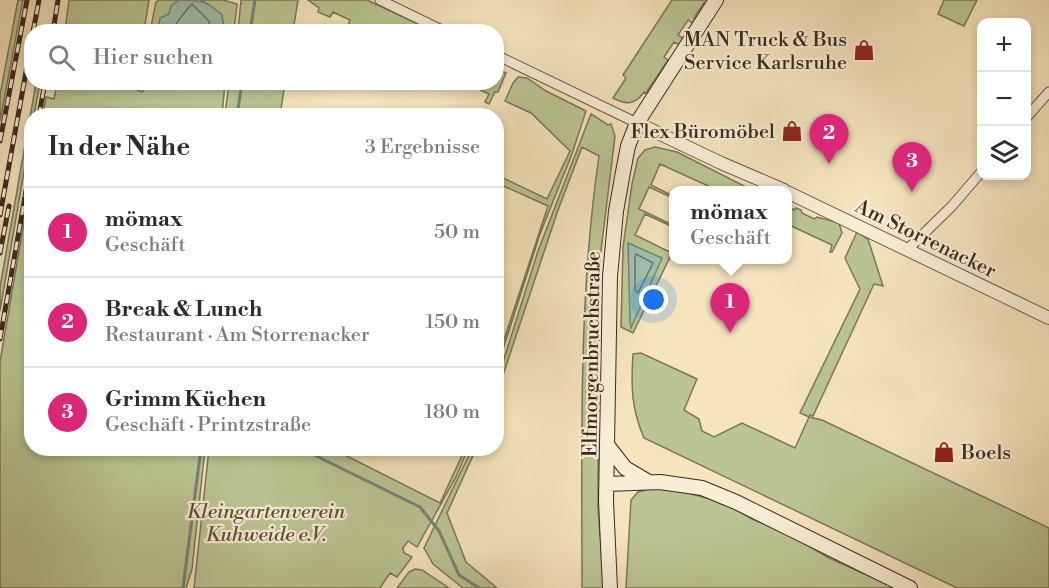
<!DOCTYPE html>
<html lang="de">
<head>
<meta charset="utf-8">
<style>
	body { margin:0; font-family:"Libre Bodoni",serif; background:#f7f7f7; color:#2b2b33 }
	.controls { position:absolute; right:18px; top:18px; display:grid; overflow:hidden; border-radius:12px; box-shadow:0 3px 9px #0003 }
	.controls button { width:54px; height:54px; display:grid; place-items:center; padding:0; border:0; border-bottom:2px solid #e1e1e2; background:#fff; color:#2b2b33; font:30px sans-serif }
	.you { position:absolute; left:654px; top:300px; width:21px; height:21px; margin:-15px; border:4px solid #fff; border-radius:50%; background:#1a73e8; box-shadow:0 0 0 9px #1a73e833 }
	.badge { display:grid; place-items:center; width:39px; height:39px; border-radius:50%; background:#db2777; color:#fff; font-size:20px; font-weight:700 }
	.pin { position:absolute; translate:-50% -50px; filter:drop-shadow(0 2px 3px #0008) }
	.pin::after { content:''; position:absolute; top:32px; width:21px; height:18px; background:inherit; clip-path:polygon(0 0,100% 0,50% 100%) }
	.popup { position:absolute; left:669px; top:186px; width:123px; height:78px; box-sizing:border-box; display:grid; place-content:center; border-radius:12px; background:#fff; filter:drop-shadow(0 2px 4px #0005); font-size:20px; white-space:nowrap; color:#7c7c81 }
	.popup b { font-size:22px; color:#2b2b33 }
	.popup::after { content:''; position:absolute; left:50%; top:100%; margin-left:-12px; border:12px solid transparent; border-top-color:#fff }
	.list { margin:0; padding:0; list-style:none }
	h2 { display:flex; justify-content:space-between; align-items:center; height:78px; margin:0; padding:0 24px; font-size:26px }
	h2 small { font-size:20px; font-weight:400; color:#7c7c81 }
	.list li { display:grid; grid-template-columns:39px 1fr auto; gap:18px; align-items:center; box-sizing:border-box; height:90px; padding:0 24px; border-top:2px solid #e1e1e2 }
	.list b { display:block; font-size:22px; white-space:nowrap }
	.list p { margin:0; font-size:20px; white-space:nowrap; color:#7c7c81 }
	.list em { font-size:20px; font-style:normal; color:#7c7c81 }
	.icon { flex:none; width:33px; height:33px; fill:none; stroke:currentColor; stroke-width:2; stroke-linecap:round; stroke-linejoin:round }
	.map { position:relative; flex:none; width:1049px; height:588px; overflow:hidden }
	.search { position:absolute; background:#fff; box-shadow:0 3px 9px #0003; left:24px; top:24px; width:480px; height:66px; display:flex; align-items:center; gap:15px; box-sizing:border-box; padding:0 21px; border-radius:24px; color:#7c7c81; font-size:22px }
	.panel { position:absolute; background:#fff; box-shadow:0 3px 9px #0003; left:24px; top:108px; width:480px; height:348px; border-radius:24px }
	.map>svg:first-child { display:block }
	.green { fill:#bac593; stroke:#7a7759; stroke-width:1.5 }
	.water { fill:#9dbfad; stroke:#758374; stroke-width:1.5 }
	.lines { fill:none; stroke-linecap:round; stroke-linejoin:round }
	.shore { stroke:#6c7466; stroke-width:1.5 }
	.stream { stroke:#758374; stroke-width:3 }
	.minor-casing { stroke:#695847; stroke-width:11 }
	.tertiary-casing { stroke:#695847; stroke-width:14 }
	.secondary-casing { stroke:#3a291f; stroke-width:16 }
	.minor { stroke:#f8edd5; stroke-width:9 }
	.tertiary { stroke:#f8edd5; stroke-width:12 }
	.secondary { stroke:#f8edd5; stroke-width:14 }
	.rail-casing { stroke:#3a291f; stroke-width:5 }
	.rail { stroke:#f8edd5; stroke-width:3; stroke-dasharray:9; stroke-linecap:butt }
	.labels { text-anchor:middle; stroke-width:4.5; stroke-linejoin:round; paint-order:stroke }
	.poi-label { font-size:20px; fill:#3a291f; stroke:#f8edd5; text-anchor:end }
	.street-label { font-size:20px; fill:#3a291f; stroke:#f8edd5 }
	.park-label { font-size:20px; font-style:italic; fill:#5a503c; stroke:#f8edd5 }
</style>
</head>
<body>
<div class="map">
<svg width="1049" height="588" viewBox="0 0 1049 588">
	<rect width="100%" height="100%" fill="#f5e4be"/>
	<filter id="stains"><feTurbulence type="fractalNoise" baseFrequency=".00333" numOctaves="4"/><feColorMatrix values="0 0 0 0 .2 0 0 0 0 .09 0 0 0 0 .02 0 0 0 .5 -.17"/></filter>
	<radialGradient id="worn" r=".72"><stop offset=".6" stop-color="#630" stop-opacity="0"/><stop offset="1" stop-color="#630" stop-opacity=".3"/></radialGradient>
	<path class="green" d="M18,0H23L0,121V95Z
		M69,0H149L144,31H65Z
		M159,0H180L169,14L160,19L158,31L150,32L156,2Z
		M201,0H223L237,4L234,31H224L222,15Z
		M241,0H298L293,31H238Z
		M308,0H367L433,31H360L348,26L350,20L333,12L330,17L318,12L319,8Z
		M672,0H710L707,4L704,3L694,18L697,20L694,24L688,20L678,35L684,39L680,45L674,42L664,57L668,60L646,93L644,92C635,105 626,105 613,98L626,78L623,75Z
		M944,0H977L964,26L938,14Z
		M497,69L506,73L498,92H495L489,104L485,102L489,94L466,83L496,82Z
		M518,77L527,78L546,91L586,111L572,154L540,234L497,368V361L548,206L497,183V175L547,199L570,151L531,113L505,101L513,83Z
		M36,83H40L34,115L32,116L31,131L0,311V287Z
		M57,83C84,82 117,79 142,92L146,86L144,83H225L222,115H43L46,97L54,99Z
		M229,83H285L280,115H225Z
		M591,114L608,125L611,124L615,136L599,267L598,508L604,588H582C582,444 578,299 599,156L582,147L558,210L497,393V381L538,251Z
		M655,147L677,152L748,188L751,187L755,190H717L660,164L651,185L673,196V198L649,187L639,209L673,225V227L645,214L635,235L672,253L633,333L621,327L623,247L632,184L638,158L645,150Z
		M31,181L32,448L205,449L192,569L186,588H0V362Z
		M787,206L794,210L796,208L801,210L802,213L814,219L817,217L839,223L842,233L832,252H830L832,245L787,224Z
		M857,232L868,239L883,286L874,284L813,416L810,415L809,417L822,420L1049,528V588H957L644,438C631,408 631,385 633,354L641,353L697,379L684,410L699,419L702,431L714,437L742,423L795,448L809,417L800,413L860,289L845,258Z
		M209,449H333L440,503L465,449H468L456,477L417,547L408,541L403,548L404,553L412,557L397,577L390,573L380,588H194Z
		M472,449H476L447,513L466,562L497,588H463L433,564L424,548Z
		M653,488L677,490L725,503L752,519L795,538L829,558L896,588H626L631,500L638,492Z
		M415,569L422,570L449,588H397L409,572Z"/>
	<path class="water" d="M179,0C200,0 206,0 222,15L224,31H158L160,18L169,14L171,6Z
		M628,243L662,258L631,328L630,322Z"/>
	<g class="lines">
		<path class="shore" d="M172,32C173,26 188,8 192,4L209,21L210,32
			M636,254L653,263L638,293L635,290V257Z"/>
		<path class="stream" d="M250,32L255,0
			M237,116L242,82
			M300,448L420,507L439,531L459,575L479,588
			M183,588L201,448"/>
		<defs>
			<path id="minor" d="M380,0L446,32
				M496,55L637,123
				M1026,118L1049,92
				M907,250L952,206L982,171"/>
			<path id="tertiary" d="M637,123L721,163L784,190
				M787,192L1049,318"/>
			<path id="secondary" d="M608,446L625,468L647,481
				M607,484L660,482L702,488L736,502L910,588
				M610,588L606,501L610,276L616,211L623,172L628,146L637,123L716,0"/>
		</defs>
		<use href="#minor" class="minor-casing"/>
		<use href="#tertiary" class="tertiary-casing"/>
		<use href="#secondary" class="secondary-casing"/>
		<use href="#minor" class="minor"/>
		<use href="#tertiary" class="tertiary"/>
		<use href="#secondary" class="secondary"/>
		<defs>
			<path id="rail" d="M33,32L39,0
				M53,32L58,0
				M39,116L45,82
				M0,141L27,0
				M0,215L32,39
				M0,253L9,206
				M0,339L32,157"/>
		</defs>
		<use href="#rail" class="rail-casing"/>
		<use href="#rail" class="rail"/>
	</g>
	<defs>
		<symbol id="shop-bare" viewBox="-9 -9 18 18"><path d="M-5-2.5h2.3a2.7 3.5 0 0 1 5.4 0H5L5.5 6h-11ZM-1.5-2.5h3a1.5 2.3 0 0 0-3 0Z" fill="#8f2418" stroke="#f8edd5" stroke-width="2.5" paint-order="stroke"/></symbol>
	</defs>
	<g fill-rule="evenodd">
		<use href="#shop-bare" x="849" y="35" width="30" height="30"/>
		<use href="#shop-bare" x="777" y="116" width="30" height="30"/>
		<use href="#shop-bare" x="929" y="437" width="30" height="30"/>
	</g>
	<g class="labels">
		<g class="poi-label">
			<text x="847" y="46">MAN Truck &amp; Bus<tspan x="847" dy="23">Service Karlsruhe</tspan></text>
			<text x="775" y="138">Flex Büromöbel</text>
			<text x="961" y="459" text-anchor="start">Boels</text>
		</g>
		<g class="street-label">
			<text transform="translate(926 238) rotate(26)" y="7">Am Storrenacker</text>
			<text transform="translate(591 354) rotate(-89)" y="7">Elfmorgenbruchstraße</text>
		</g>
		<g class="park-label">
			<text x="266" y="518">Kleingartenverein<tspan x="266" dy="23">Kuhweide e.V.</tspan></text>
		</g>
	</g>
	<rect width="100%" height="100%" filter="url(#stains)"/>
	<rect width="100%" height="100%" fill="url(#worn)"/>
</svg>
<div class="controls">
<button>+</button>
<button>−</button>
<button><svg class="icon" aria-label="layers" viewBox="0 0 24 24"><path d="M12 4l9 5-9 5-9-5zM3 14l9 5 9-5"/></svg></button>
</div>
<div class="you"></div>
<div class="pin badge" style="left:730px;top:333px">1</div>
<div class="popup"><b>mömax</b>Geschäft</div>
<div class="pin badge" style="left:829px;top:164px">2</div>
<div class="pin badge" style="left:912px;top:192px">3</div>
<div class="search"><svg class="icon" aria-label="search" viewBox="0 0 24 24"><circle cx="10" cy="10" r="6"/><path d="M15 15l6 6"/></svg>Hier suchen</div>
<section class="panel">
<h2>In der Nähe<small>3 Ergebnisse</small></h2>
<ul class="list">
<li><span class="badge">1</span><div><b>mömax</b><p>Geschäft</p></div><em>50 m</em></li>
<li><span class="badge">2</span><div><b>Break &amp; Lunch</b><p>Restaurant · Am Storrenacker</p></div><em>150 m</em></li>
<li><span class="badge">3</span><div><b>Grimm Küchen</b><p>Geschäft · Printzstraße</p></div><em>180 m</em></li>
</ul>
</section>
</div>
</body>
</html>
